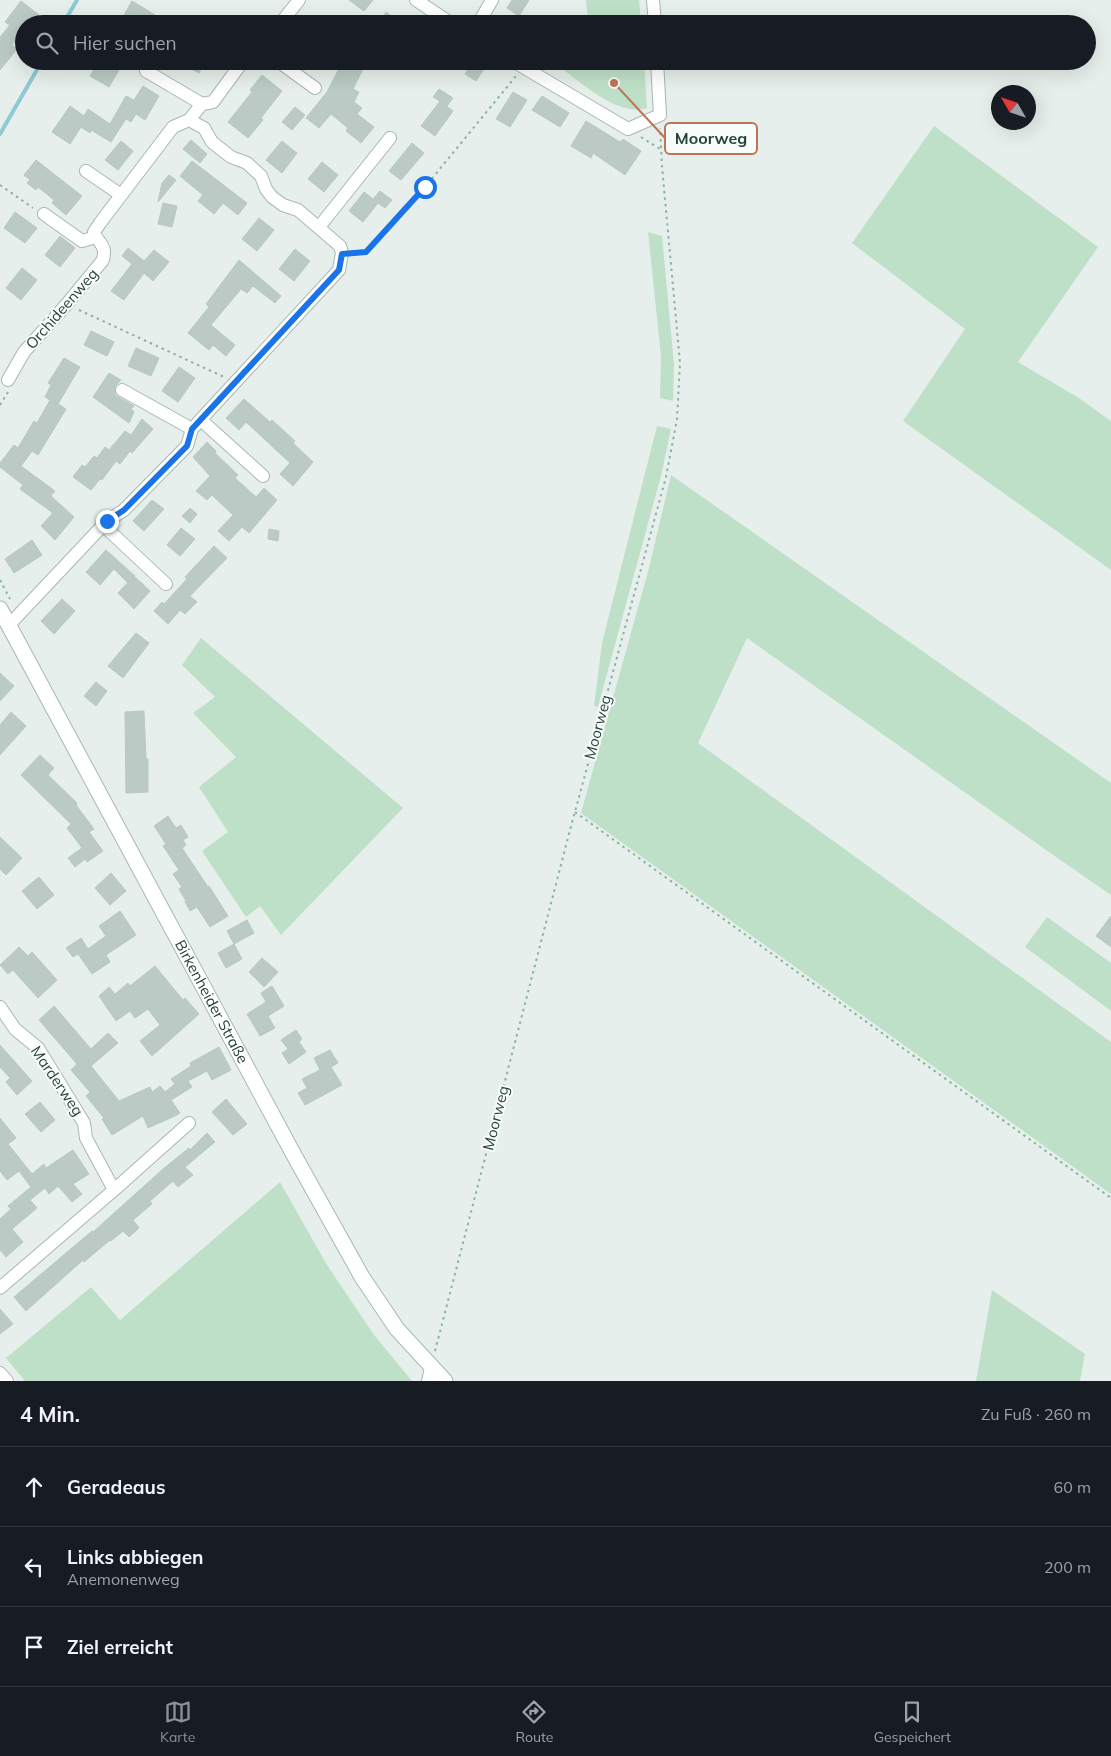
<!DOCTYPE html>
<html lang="de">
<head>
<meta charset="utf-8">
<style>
	body { margin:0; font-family:Mulish,sans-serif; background:#20242c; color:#f1f3f6 }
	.compass { position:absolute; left:991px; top:85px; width:45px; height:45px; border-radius:50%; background:#171b24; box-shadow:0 5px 20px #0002; rotate:309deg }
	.stop { position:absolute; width:15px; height:15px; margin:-11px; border:4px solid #1a73e8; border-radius:50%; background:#fff }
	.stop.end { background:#1a73e8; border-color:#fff; box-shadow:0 1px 5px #0008 }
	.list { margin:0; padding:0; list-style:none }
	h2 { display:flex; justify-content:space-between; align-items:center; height:65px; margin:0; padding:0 20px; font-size:21px }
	h2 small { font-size:16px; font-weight:400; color:#9ea1a6 }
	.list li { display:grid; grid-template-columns:32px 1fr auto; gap:15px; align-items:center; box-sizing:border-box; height:80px; padding:0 20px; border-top:1px solid #363941 }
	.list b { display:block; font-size:19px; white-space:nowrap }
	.list p { margin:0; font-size:16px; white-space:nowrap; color:#9ea1a6 }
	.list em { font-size:16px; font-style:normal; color:#9ea1a6 }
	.icon { flex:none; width:28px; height:28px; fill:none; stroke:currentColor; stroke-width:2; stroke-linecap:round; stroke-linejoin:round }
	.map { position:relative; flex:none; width:1111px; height:1381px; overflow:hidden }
	.search { position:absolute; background:#171b24; box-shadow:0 5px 20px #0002; left:15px; right:15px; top:15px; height:55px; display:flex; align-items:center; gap:12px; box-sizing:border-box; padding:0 18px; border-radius:28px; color:#9ea1a6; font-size:19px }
	.sheet { height:305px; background:#171b24 }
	nav { display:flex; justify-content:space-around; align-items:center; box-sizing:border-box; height:70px; border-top:1px solid #363941; background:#171b24; font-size:14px; color:#9ea1a6 }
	nav a { display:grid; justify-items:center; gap:2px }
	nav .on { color:#8c9099 }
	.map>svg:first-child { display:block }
	.green { fill:#bfe0c8 }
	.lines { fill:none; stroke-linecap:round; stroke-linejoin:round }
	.stream { stroke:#8ec9d4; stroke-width:4 }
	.building { fill:#bbcac4; stroke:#b8c9c2 }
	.minor-casing { stroke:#a8b8b2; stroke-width:14 }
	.tertiary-casing { stroke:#a8b8b2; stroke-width:17 }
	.path { stroke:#86b3a5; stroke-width:2; stroke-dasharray:2.5 4; stroke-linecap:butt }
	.minor { stroke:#fff; stroke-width:12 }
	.tertiary { stroke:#fff; stroke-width:15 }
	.route { stroke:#1a73e8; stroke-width:6 }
	.labels { text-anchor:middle; stroke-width:4; stroke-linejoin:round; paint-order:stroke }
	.street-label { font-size:15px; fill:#24423a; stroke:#f7fbf9 }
	.leader { fill:none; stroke:#c07456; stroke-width:2 }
	.callout-dot { fill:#c07456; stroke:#f7fbf9; stroke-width:2 }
	.callout { fill:#f7fbf9; stroke:#c07456; stroke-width:2 }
	.callout-label { font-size:16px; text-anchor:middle; font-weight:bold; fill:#24423a }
</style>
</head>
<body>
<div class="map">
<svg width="1111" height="1381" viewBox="0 0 1111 1381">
	<rect width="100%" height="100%" fill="#e6efeb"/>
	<path class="green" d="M586,0H639L641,24H584L588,18Z
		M560,61H644L647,108C619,118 579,81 557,65Z
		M934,126L1098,247L1018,362L1079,398L1111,421V570L903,421L965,329L852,243Z
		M648,232L662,236L674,364L673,401L660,398L661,356Z
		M657,426L671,429L661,476L598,707L594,706L602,643Z
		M671,475L1111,783V895L1056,857L747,638L698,743L1111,1042V1194L581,813L649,568Z
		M201,638L403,808L281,935L260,906L246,917L202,851L228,832L199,787L236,757L193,713L215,697L182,665Z
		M1047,917L1111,963V1011L1025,947Z
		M280,1182L327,1265L374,1335L412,1381H25L6,1358L91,1287L120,1320Z
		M992,1290L1085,1354L1080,1381H976Z"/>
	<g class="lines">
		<path class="stream" d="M63,24L77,0
			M0,134L42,61"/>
	</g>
	<path class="building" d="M349,0H373L364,11Z
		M512,0H529L519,16L507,8Z
		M21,1L39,15L32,24H24V28L12,45L17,49L0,70V37L10,25L5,22Z
		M132,1L155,15L157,24H138L124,15Z
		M386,12L402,24H378Z
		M99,61H115L122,65L109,87L90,76Z
		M176,61H205L199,73Z
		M343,61H367L353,89L359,92L354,102L362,108L357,114L374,127L361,143L346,131L348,128L331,114L319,128L306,118L327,92Z
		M473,61H489L476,81L465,74Z
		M262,75L282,91L261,118L263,120L248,138L228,122L252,92L250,90Z
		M143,86L159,96L145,120L136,114L131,122L126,119L111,142L91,130L90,133L81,127L70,144L52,132L70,106L84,116L88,109L110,124L126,96L134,100Z
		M439,89L453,98L447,106L433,97Z
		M513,92L527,100L510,127L496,119Z
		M542,96L569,113L560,127L532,110Z
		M440,101L453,111L435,136L421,126Z
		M295,107L305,115L292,130L282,122Z
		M586,121L620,142L623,139L641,151L625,175L593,153L591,158L571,146Z
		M191,140L207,154L200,163L183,149Z
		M121,141L133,151L118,170L105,160Z
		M282,141L297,153L282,173L266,160Z
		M412,143L424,153L401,180L389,171Z
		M36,160L82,196L66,215L52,203L54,200L38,187L36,190L27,183L30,180L24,175Z
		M192,161L247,203L238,215L223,203L214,214L198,201L203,195L180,176Z
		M322,162L338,175L324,192L308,179Z
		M169,175L176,180L158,202L162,183Z
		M380,191L392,200L385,208L378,203L363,222L349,211L364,192L373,199Z
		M163,203L177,206L172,227L158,224Z
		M15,212L37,228L25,243L4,228Z
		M259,218L274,230L257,251L242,239Z
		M60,236L75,248L60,267L45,255Z
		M128,248L144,261L154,250L169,262L153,281L144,273L124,300L111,291L132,264L122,256Z
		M295,249L310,261L294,281L279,269Z
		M239,260L281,296L275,303L253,286L247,293L241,289L211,325L235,345L226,356L213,345L209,350L188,333L209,307L206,304Z
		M22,268L37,280L21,300L6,288Z
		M91,331L114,342L107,356L84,345Z
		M136,348L159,358L151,376L128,366Z
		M64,358L80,367L58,404L66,409L38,455L32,451L21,466L55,491L51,496L74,517L55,540L41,526L53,513L20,489L23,485L0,467V463L14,445L18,448L34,421L37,423L50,400L45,397L51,385L48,383Z
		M179,367L195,378L178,402L162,391Z
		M109,373L121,380L115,386V395L134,406L131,409L134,412L129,423L93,397Z
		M244,399L270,422L272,420L295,441L293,443L313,462L293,486L280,474L290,463L246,422L239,430L226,418Z
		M142,419L153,429L132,453L130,451L120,464L116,461L102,480L100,479L91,490L73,477L82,465L85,467L94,456L97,458L105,447L109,450L125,431L131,435Z
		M207,442L216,451L215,453L238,475L235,478L256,497L264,488L277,500L249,533L242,527L229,541L218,531L233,515L212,495L207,500L196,491L210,476L193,457Z
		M152,500L164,509L144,531L133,521Z
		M190,508L197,514L190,523L182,516Z
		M181,528L195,539L180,556L167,545Z
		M269,529L279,531L278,541L268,539Z
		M32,540L42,555L14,573L5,559Z
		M214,546L227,558L190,596L197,602L185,614L180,610L168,624L154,611L162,602L164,604L187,579L185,577Z
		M106,550L135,576L128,583L114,569L100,585L86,572Z
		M134,576L150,591L134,609L118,593Z
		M62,599L75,611L54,634L41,621Z
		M136,633L149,643L123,678L108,666Z
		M0,673L14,686L0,701Z
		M96,682L107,691L96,706L84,696Z
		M144,711L146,759H148V792L126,793L125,712Z
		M11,712L26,726L0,755V725Z
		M40,755L54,768L48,775L77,803L76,805L94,829L89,832L103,851L87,862L85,859L75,867L68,858L82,848L67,828L71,824L21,775Z
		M168,816L176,828L181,825L188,837L183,840L186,845L182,848L208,887L209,886L228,916L210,927L197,907L190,911L185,902L186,901L179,889L182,887L173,874L179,870L163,846L166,844L154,826Z
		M0,837L22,858L6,875L0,869Z
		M111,873L126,891L110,905L95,888Z
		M39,877L54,895L37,909L22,891Z
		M120,911L136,935L106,955L110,962L92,974L78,954L73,957L66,948L81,938L88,949L106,936L99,926Z
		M1111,916V947L1096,936Z
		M247,920L254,933L234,944L227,931Z
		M234,944L242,959L226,968L218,953Z
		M19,947L28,956L32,952L57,980L38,998L13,970L8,974L0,965Z
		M262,958L278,972L264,987L249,972Z
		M155,966L183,1000L185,998L199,1014L152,1056L140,1041L160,1025L148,1009L135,1018L130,1011L116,1021L99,996L109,987L115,994L128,983L130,986Z
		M272,986L284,1006L268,1016L275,1028L260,1036L247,1014L266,1002L261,993Z
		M54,1006L91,1049L108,1033L118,1043L91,1066L119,1101L150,1087L152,1092L160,1086L165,1092L175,1084L171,1079L191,1066L190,1063L219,1047L231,1070L212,1080L207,1071L188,1081L192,1087L171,1100L180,1113L175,1116L148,1128L143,1116L112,1135L102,1119L104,1118L86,1096L90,1092L71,1070L77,1064L39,1020Z
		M296,1030L302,1039L299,1042L306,1052L289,1064L282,1053L288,1049L281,1040Z
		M0,1045L32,1081L17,1095L6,1082L10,1078L0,1067Z
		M330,1050L338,1063L331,1067L342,1085L305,1105L298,1093L307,1088L302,1079L320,1070L314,1058Z
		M226,1099L247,1124L233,1135L212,1112Z
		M40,1102L55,1120L41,1132L25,1114Z
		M0,1118L16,1138L8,1144L32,1174L44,1164L46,1168L73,1150L89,1174L73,1184L82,1194L72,1202L58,1186L49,1194L45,1188L30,1200L37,1208L12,1229L23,1242L6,1257L0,1250V1219L11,1209L8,1206L31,1187L19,1171L7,1180L0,1171Z
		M207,1133L215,1142L185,1167L193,1175L178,1187L173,1181L150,1201L152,1204L133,1220L139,1228L129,1237L123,1231L111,1241L110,1240L84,1262L83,1260L26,1311L14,1297L92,1231L93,1232L163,1169L189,1148L190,1150Z
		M0,1309L13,1324L0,1334Z"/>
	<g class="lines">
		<defs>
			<path id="minor" d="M416,0L452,24
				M653,0L655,24
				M280,24L299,0
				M478,24L492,0
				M278,61L315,88
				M513,61L628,129L660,115L657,61
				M146,71L202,104
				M86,171L121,195
				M44,214L82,241L96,237
				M319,227L390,138
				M8,380L24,352L66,305L103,260C107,243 98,245 94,232L100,223L173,127L189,120L202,104L213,102L243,61
				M122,390L192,429
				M201,420L263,476
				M103,525L166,584
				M9,625L107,521L124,510L187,446L192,429L339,270L342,253L340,246L298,210L283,205L272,197L266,189L261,176L247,163L231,157L212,142L204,128L189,120
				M0,1007L15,1029L38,1048L84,1123L86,1138L114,1190L0,1288
				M114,1190L189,1123
				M0,1373L7,1381
				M428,1381L431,1368"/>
			<g id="tertiary">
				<path id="s1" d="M0,609L295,1157L362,1277L397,1329L445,1381"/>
			</g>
		</defs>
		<use href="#minor" class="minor-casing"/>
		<use href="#tertiary" class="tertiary-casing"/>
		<path class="path" d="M641,137L660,149
			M0,185L33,208
			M354,253L366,252L425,187L516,76
			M79,310L224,377
			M0,405L8,392
			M0,580L10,599
			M575,812L1111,1198
			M435,1351L570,830L666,477L677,419L680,363L662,166L660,128"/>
		<use href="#minor" class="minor"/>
		<use href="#tertiary" class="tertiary"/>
	</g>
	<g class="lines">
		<path class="route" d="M107,521L124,510L187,446L192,429L339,270L342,254L366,252L425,187"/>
	</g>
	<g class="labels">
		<g class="street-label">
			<text transform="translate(62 309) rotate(-49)" y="5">Orchideenweg</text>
			<text transform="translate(598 727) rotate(-75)" y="5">Moorweg</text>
			<text dy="5" stroke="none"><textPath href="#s1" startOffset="446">Birkenheider Straße</textPath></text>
			<text transform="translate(57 1081) rotate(56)" y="5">Marderweg</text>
			<text transform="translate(496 1118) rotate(-76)" y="5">Moorweg</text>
		</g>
	</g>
	<path class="leader" d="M614 83L665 138"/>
	<circle class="callout-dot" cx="614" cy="83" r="5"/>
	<rect class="callout" x="665" y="123" width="92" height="31" rx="5"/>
	<g class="callout-label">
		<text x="711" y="144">Moorweg</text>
	</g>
</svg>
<svg class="compass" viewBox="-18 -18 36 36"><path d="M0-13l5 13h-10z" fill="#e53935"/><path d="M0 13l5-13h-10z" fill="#9ea1a6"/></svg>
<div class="stop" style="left:425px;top:187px"></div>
<div class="stop end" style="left:107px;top:521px"></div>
<div class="search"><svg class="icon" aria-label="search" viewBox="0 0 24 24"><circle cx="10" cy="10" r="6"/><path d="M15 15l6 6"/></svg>Hier suchen</div>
</div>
<section class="sheet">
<h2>4 Min.<small>Zu Fuß · 260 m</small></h2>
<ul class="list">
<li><svg class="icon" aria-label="ahead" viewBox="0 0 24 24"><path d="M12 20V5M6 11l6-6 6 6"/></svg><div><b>Geradeaus</b></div><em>60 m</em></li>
<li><svg class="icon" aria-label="left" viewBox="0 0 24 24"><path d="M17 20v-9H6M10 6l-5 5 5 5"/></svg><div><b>Links abbiegen</b><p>Anemonenweg</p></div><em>200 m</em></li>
<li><svg class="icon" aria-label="arrive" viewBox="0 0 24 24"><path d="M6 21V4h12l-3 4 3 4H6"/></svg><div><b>Ziel erreicht</b></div></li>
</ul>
</section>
<nav>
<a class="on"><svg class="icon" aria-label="map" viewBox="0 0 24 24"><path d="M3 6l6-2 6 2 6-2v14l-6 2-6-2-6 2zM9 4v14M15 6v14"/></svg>Karte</a>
<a><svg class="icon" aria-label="directions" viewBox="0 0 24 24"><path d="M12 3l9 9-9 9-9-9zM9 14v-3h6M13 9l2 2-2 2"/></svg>Route</a>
<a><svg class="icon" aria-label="saved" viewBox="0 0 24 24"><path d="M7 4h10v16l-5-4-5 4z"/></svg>Gespeichert</a>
</nav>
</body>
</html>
